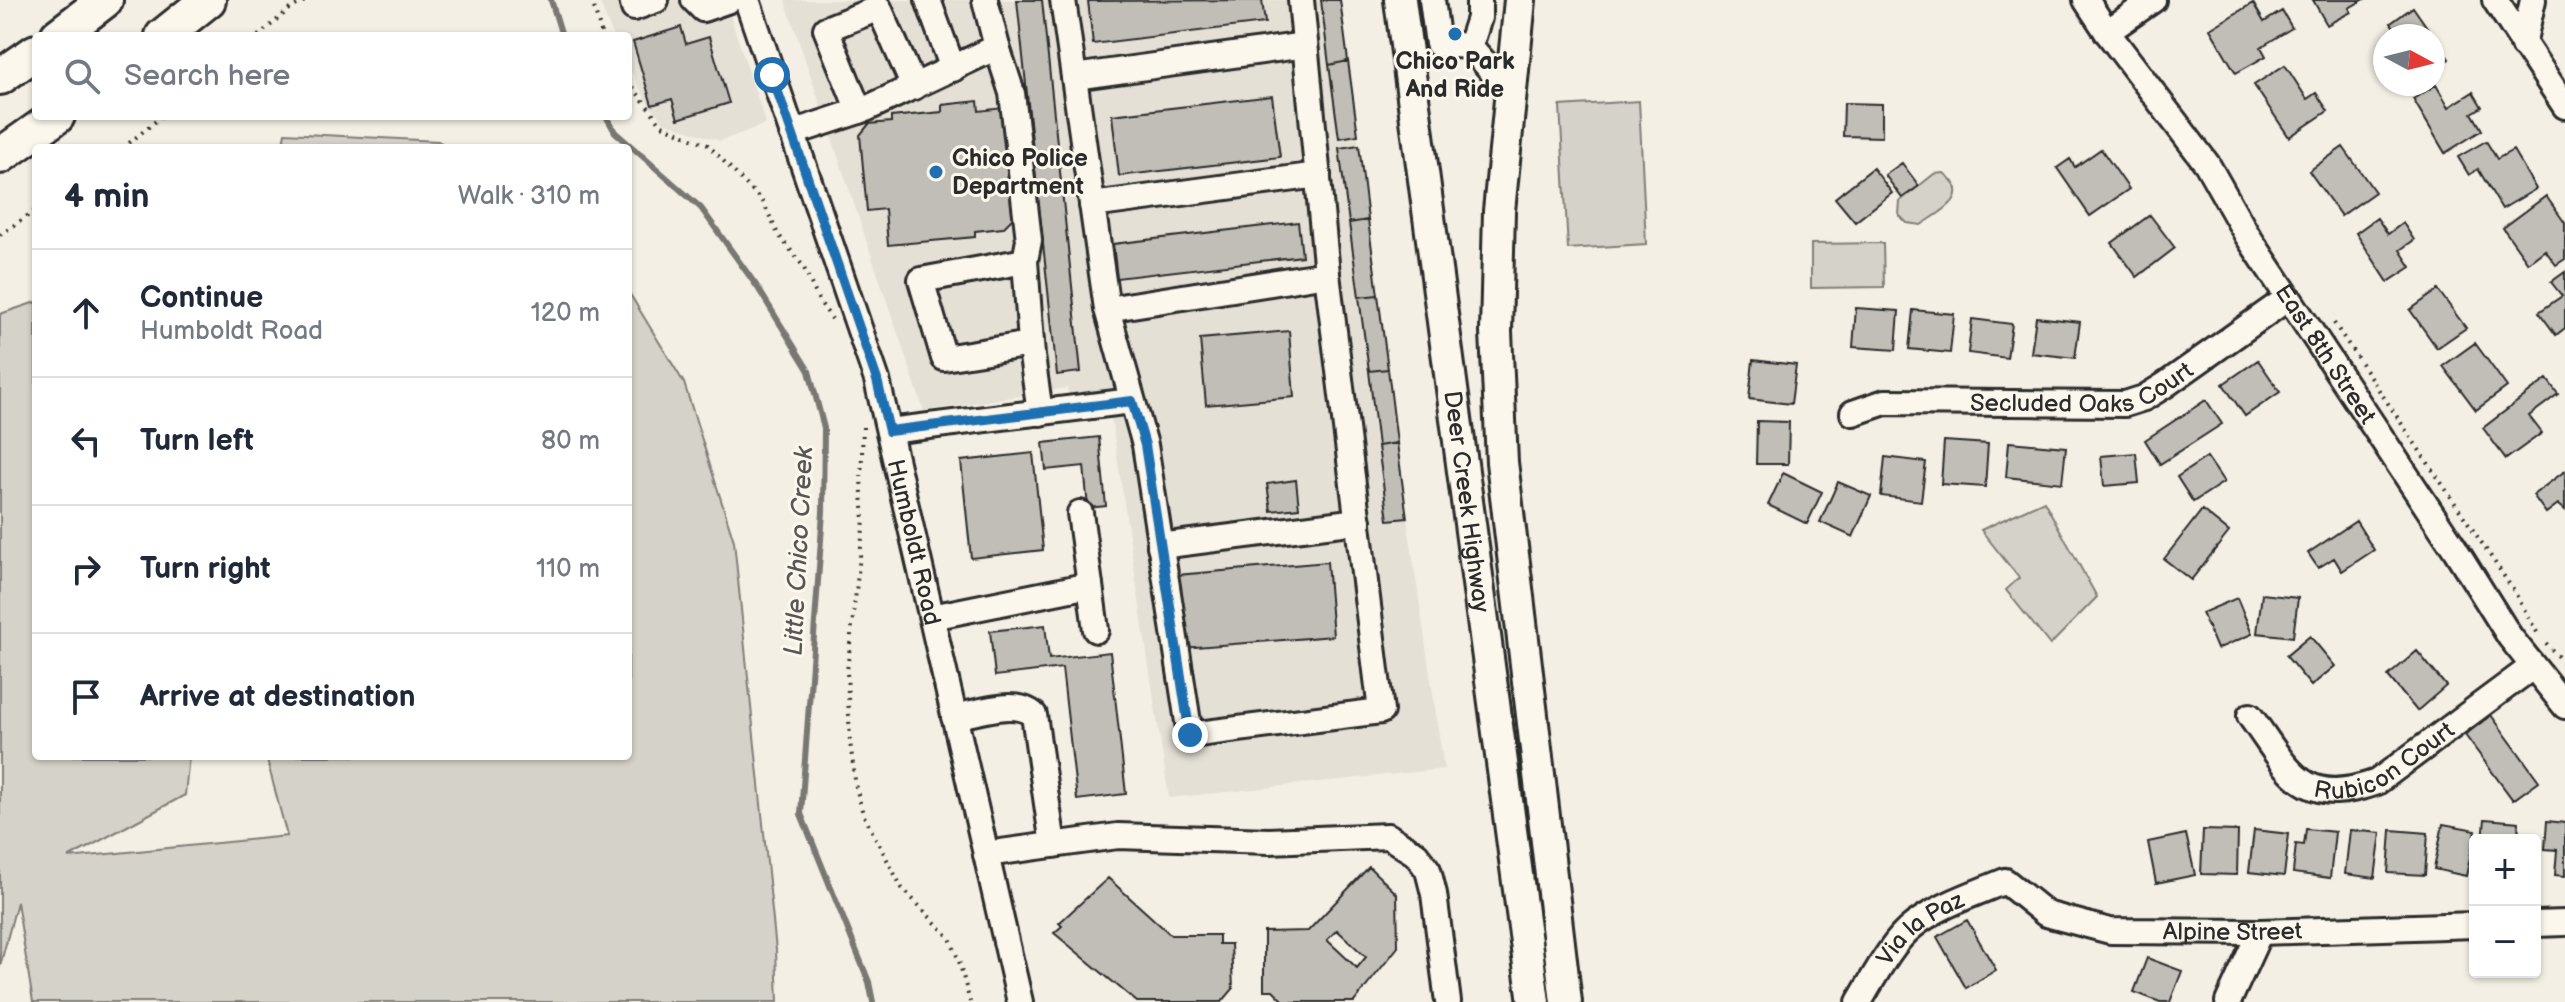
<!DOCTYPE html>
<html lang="en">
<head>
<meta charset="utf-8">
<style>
	body { margin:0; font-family:"Balsamiq Sans",sans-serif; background:#f2f2f3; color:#1f2937 }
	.controls { position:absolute; right:24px; bottom:24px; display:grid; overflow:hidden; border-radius:8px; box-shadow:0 2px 6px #0004 }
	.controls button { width:72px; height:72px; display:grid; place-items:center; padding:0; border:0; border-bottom:2px solid #e0e1e3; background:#fff; color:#1f2937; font:40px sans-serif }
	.compass { position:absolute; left:2373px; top:24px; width:72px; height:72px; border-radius:50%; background:#fff; box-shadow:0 2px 6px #0004; rotate:97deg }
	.stop { position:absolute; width:24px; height:24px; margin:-18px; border:6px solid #1f6fb2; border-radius:50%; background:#fff }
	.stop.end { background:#1f6fb2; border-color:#fff; box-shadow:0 2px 8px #0008 }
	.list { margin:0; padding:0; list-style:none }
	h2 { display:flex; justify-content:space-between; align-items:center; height:104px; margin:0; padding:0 32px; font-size:34px }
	h2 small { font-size:26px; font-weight:400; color:#747a83 }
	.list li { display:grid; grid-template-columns:52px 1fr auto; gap:24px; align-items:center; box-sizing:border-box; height:128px; padding:0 32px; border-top:2px solid #e0e1e3 }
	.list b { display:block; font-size:30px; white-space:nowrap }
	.list p { margin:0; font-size:26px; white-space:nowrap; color:#747a83 }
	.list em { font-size:26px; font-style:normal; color:#747a83 }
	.icon { flex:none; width:44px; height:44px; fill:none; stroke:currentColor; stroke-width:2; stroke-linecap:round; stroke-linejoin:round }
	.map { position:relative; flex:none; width:2565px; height:1002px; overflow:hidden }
	.search { position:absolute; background:#fff; box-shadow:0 2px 6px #0004; left:32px; top:32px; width:600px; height:88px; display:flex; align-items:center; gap:20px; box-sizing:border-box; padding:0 28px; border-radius:8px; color:#747a83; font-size:30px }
	.panel { position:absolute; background:#fff; box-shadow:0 2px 6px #0004; left:32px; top:144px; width:600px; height:616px; border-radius:8px }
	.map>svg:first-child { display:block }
	.built { fill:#e4e0d6 }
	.green { fill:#d5d2c9; stroke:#807e7a; stroke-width:2 }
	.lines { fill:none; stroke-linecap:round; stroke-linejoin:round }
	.stream { stroke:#787772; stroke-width:6 }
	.building { fill:#c0beb6; stroke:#2b2b2b; stroke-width:2; fill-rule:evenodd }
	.minor-casing { stroke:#2b2b2b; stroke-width:30 }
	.major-casing { stroke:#2b2b2b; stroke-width:36 }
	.highway-casing { stroke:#2b2b2b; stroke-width:40 }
	.path { stroke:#2b2b2b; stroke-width:4; stroke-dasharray:2 6; stroke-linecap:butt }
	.minor { stroke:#fbf7ec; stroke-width:24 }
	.major { stroke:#fbf7ec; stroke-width:30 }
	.highway { stroke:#fbf7ec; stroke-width:34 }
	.route { stroke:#1f6fb2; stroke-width:10 }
	.poi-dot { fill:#1f6fb2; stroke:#fbf7ec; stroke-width:3 }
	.labels { text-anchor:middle; stroke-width:6; stroke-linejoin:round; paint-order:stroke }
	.poi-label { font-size:24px; font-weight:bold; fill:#2b2b2b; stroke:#fbf7ec }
	.street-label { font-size:24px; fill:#2b2b2b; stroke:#fbf7ec }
	.water-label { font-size:26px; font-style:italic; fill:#585755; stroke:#fbf7ec }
</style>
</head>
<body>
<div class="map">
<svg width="2565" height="1002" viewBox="0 0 2565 1002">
	<rect width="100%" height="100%" fill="#f3efe4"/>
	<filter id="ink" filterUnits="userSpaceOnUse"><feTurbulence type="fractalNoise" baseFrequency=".0125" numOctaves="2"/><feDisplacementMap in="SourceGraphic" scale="16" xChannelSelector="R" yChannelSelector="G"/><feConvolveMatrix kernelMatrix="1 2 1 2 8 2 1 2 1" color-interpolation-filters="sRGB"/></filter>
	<g filter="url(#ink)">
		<path class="built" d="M599,0H725L766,124L720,141L664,122L647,102L628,66V36H613Z
			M785,0H1340L1407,518L1444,769L1169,798L1111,417L1073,423L1067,388L924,411Z"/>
		<path class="green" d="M1639,101L1646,244L1568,249L1560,106Z
			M285,133L438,141L450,148H282Z
			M1944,173C1975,197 1940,212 1921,225L1907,223L1899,215L1900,201L1934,174Z
			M1883,243L1884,287L1811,288V244Z
			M628,291L684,383L734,541L776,950L778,1002H33L17,902L0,966V314L36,302V756H189L185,795L68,858L287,836L266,756H628Z
			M2044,501L2097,597L2050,645L2006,590L2019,578L1981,530Z"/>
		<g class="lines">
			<path class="stream" d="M551,0L562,36
				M606,116L615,132L701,208L758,288L809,371L824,428L823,512L801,814L869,982L873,1002"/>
		</g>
		<path class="building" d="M1017,0H1042L1081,372L1057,375Z
			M1262,0L1265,23L1093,44L1088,1Z
			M1321,0H1340L1348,61L1329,65Z
			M2313,0H2363L2349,8L2351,12L2327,25Z
			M2253,3L2264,22L2282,11L2292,28L2261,47L2266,56L2236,73L2210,29Z
			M2413,7L2449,59L2433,70V36H2400L2391,23Z
			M681,27L686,44L709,37L729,103L678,119L672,99L652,105L633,42Z
			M1348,61L1358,135L1339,138L1329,65Z
			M2285,65L2307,99L2316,93L2328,111L2289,137L2254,85Z
			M2436,85L2449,107L2473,92L2482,107L2472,113L2482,130L2445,153L2413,99Z
			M1272,96L1280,157L1119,176L1112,115Z
			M978,101L979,111L1003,108L1014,217L1003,228L975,231V237L888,245L885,209L867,211L860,135L869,124L891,122V117L942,112V105Z
			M1844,103L1882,104V137L1843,136Z
			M2486,141L2497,159L2513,150L2536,189L2502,209L2478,169L2469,175L2458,157Z
			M1359,145L1368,220L1349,223L1339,148Z
			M2343,147L2375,192L2341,216L2309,171Z
			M2101,149L2129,189L2090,216L2057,168L2070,159L2075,167Z
			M1902,163L1919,186L1902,198L1885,175Z
			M1873,168L1892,193L1855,222L1835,198Z
			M2546,196L2565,223V259L2556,265L2545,250L2528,263L2503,228Z
			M2150,215L2175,248L2137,277L2112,243Z
			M2377,218L2388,234L2403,223L2414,240L2400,250L2411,267L2388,282L2356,233Z
			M1368,220L1378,295L1359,297L1349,223Z
			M1298,222L1302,256L1117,278L1113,244Z
			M2565,272V328L2556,335L2539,312L2562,296L2551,282Z
			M2438,290L2466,328L2437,348L2410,310Z
			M1378,295L1388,369L1369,371L1359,297Z
			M1856,308L1899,311L1896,350L1853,347Z
			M1913,310L1954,314L1950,353L1909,349Z
			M2036,317L2080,322L2075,358L2031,353Z
			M1972,319L2012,324L2007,358L1968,353Z
			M1289,331L1294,397L1206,405L1200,339Z
			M2475,343L2507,387L2476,410L2443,366Z
			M1753,360L1796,365L1791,404L1749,399Z
			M2258,360L2280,392L2245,416L2223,384Z
			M1388,369L1397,443L1378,446L1369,371Z
			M2547,379L2558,394L2529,416L2542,433L2506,459L2483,428Z
			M2206,400L2222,424L2160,464L2145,440Z
			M1757,421L1789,422L1788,464H1756Z
			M1099,437L1106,506L1088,508L1084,466L1046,470L1043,443Z
			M1944,441L1988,444L1985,487L1941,484Z
			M2009,442L2066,447L2062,483L2006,477Z
			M1397,443L1407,518L1388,520L1378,446Z
			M1033,453L1043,550L971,558L961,461Z
			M2136,453L2139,483L2104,486L2101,456Z
			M1885,457L1926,462L1921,501L1881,496Z
			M2207,457L2224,482L2193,502L2177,477Z
			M2565,471V510L2558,504L2546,513L2533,495Z
			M1783,473L1822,492L1807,524L1768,505Z
			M1296,480L1299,508L1271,511L1267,484Z
			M1838,482L1871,496L1853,537L1820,522Z
			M2202,510L2229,532L2191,580L2164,559Z
			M2356,521L2374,550L2342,571L2334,558L2318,568L2308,553Z
			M1327,562L1333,636L1183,648L1177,575Z
			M2262,594L2298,598L2293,637L2257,633Z
			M2237,598L2252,634L2217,649L2202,613Z
			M1045,625L1049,659L1110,652L1126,794L1077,800L1062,668L995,676L990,631Z
			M2310,636L2335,666L2311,686L2286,656Z
			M2417,651L2446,686L2417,711L2388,676Z
			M2491,715L2539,781L2513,800L2465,735Z
			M2485,819L2519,822L2518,840H2483Z
			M2547,821L2565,823V876L2555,875L2557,850L2545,849Z
			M2443,824L2476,830L2466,876L2434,869Z
			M2306,829L2335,832L2330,878L2293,873L2296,844L2304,845Z
			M2203,830L2238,831L2237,875L2201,874Z
			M2254,830L2289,834L2284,876L2249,872Z
			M2350,830L2381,833L2375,878L2345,874Z
			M2391,830L2428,833L2425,875L2388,873Z
			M2186,834L2195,875L2156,883L2148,842Z
			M1369,867L1397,894L1398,947L1354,1002H1285L1273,990H1264V932L1308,931ZM1337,930L1366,957L1357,968L1327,940Z
			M1108,878L1171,935H1219V944H1231L1233,989L1222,1002H1137L1054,933L1062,926L1059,923Z
			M1967,920L1996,970L1966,988L1937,937Z
			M2147,958L2182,971L2170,1002H2160L2134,992Z"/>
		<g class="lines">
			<defs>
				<g id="minor">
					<path d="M632,0L634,8L656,0"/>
					<path d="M694,0L703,9L729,0"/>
					<path id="s1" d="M747,0L877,380L1020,1002"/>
					<path d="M928,0L953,69"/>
					<path d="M1063,0L1107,309L1327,274L1301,0"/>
					<path d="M1432,0L1438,44L1470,46L1510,92"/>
					<path id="s2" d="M2086,0L2107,32L2207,164L2247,235L2455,549L2510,637L2565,706"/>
					<path d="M2495,0L2565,106"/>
					<path d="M2107,32L2153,0"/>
					<path d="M2523,45L2533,0"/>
					<path d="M1470,46L1479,18V0"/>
					<path d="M997,47L1012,93L1029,240L1025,261L921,280L944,358L1031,344"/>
					<path d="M1074,77L1305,45"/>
					<path d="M859,111L826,29L879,8L914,87"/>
					<path d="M792,133L868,108L997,47L985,0"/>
					<path d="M1092,205L1318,175"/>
					<path d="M1025,261L1032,356L1040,413"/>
					<path d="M1107,309L1145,445L1190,735L1381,711L1327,274"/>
					<path id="s3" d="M1853,413L1885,402L2125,404L2144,398L2165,385L2288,298"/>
					<path d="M889,431L1132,401"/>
					<path d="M1160,546L1358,521"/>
					<path d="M1090,585L1096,630"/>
					<path d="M932,617L1090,585L1080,513"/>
					<path id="s4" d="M2250,716C2290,771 2301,809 2377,782L2532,667"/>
					<path d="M954,717C977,713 1016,698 1034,715L1053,845"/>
					<path d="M986,854L1118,836L1269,841L1388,836L1416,854L1428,870L1434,894L1448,1002"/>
					<path d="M2535,924L2565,923"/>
					<path id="s5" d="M1859,1002C1873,979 1892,941 1914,925C1940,905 1974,894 2005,881L2046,914L2110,931L2260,932L2475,925"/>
					<path d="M2228,1002L2260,932"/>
				</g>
				<g id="major">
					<path id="s6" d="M1400,0L1534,1002"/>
					<path d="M1520,0L1499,211L1496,332L1502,462L1566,1002"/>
				</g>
				<path id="highway" d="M58,36L105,0
					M163,36L208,0
					M0,77L36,52
					M0,156L57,116"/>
			</defs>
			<use href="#minor" class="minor-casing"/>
			<use href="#major" class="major-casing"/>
			<use href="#highway" class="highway-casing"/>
			<path class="path" d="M592,0L602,36
				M258,36L291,8L307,0
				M628,81L662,125L708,145L763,202L778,234L803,266L819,301L832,319
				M123,148L162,116
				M0,235L36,210
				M2334,323L2514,591L2538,634
				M863,427L861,480L864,520L847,671L850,742L856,787L863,814L902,888L950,938L959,961L970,1002
				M2546,643L2565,665"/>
			<use href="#minor" class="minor"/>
			<use href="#major" class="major"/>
			<use href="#highway" class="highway"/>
		</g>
	</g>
	<g class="lines" filter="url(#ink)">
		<path class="route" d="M772,75L877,380L889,431L1132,401L1145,445L1190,735"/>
	</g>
	<g class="poi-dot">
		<circle cx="1455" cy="34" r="8"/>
		<circle cx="936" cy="172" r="8"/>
	</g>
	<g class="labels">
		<g class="poi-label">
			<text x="1455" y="69">Chico Park<tspan x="1455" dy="28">And Ride</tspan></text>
			<text x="952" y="166" text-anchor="start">Chico Police<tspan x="952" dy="28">Department</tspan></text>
		</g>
		<g class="street-label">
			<text dy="8" stroke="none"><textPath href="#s2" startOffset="428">East 8th Street</textPath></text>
			<text dy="8" stroke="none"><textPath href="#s3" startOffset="234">Secluded Oaks Court</textPath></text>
			<text dy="8" stroke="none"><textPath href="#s6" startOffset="506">Deer Creek Highway</textPath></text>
			<text dy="8" stroke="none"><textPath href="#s1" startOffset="568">Humboldt Road</textPath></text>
			<text dy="8" stroke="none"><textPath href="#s4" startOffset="176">Rubicon Court</textPath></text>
			<text dy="8" stroke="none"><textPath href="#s5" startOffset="438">Alpine Street</textPath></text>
			<text dy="8" stroke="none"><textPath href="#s5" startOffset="98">Via la Paz</textPath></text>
		</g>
		<g class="water-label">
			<text transform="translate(798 551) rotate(-87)" y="9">Little Chico Creek</text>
		</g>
	</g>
</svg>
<div class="controls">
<button>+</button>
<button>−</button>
</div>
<svg class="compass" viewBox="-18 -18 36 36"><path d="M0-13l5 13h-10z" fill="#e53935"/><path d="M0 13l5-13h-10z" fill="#747a83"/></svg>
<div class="stop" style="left:772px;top:75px"></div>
<div class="stop end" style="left:1190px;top:735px"></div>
<div class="search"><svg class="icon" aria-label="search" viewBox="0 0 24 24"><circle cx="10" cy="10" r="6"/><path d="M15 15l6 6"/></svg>Search here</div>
<section class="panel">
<h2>4 min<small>Walk · 310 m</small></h2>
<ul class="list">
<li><svg class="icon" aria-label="ahead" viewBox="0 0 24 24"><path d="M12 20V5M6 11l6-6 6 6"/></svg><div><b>Continue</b><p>Humboldt Road</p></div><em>120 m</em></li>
<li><svg class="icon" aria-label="left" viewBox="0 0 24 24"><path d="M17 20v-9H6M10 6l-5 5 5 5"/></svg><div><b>Turn left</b></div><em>80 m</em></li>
<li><svg class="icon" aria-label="right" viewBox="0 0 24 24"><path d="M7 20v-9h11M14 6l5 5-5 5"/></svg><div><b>Turn right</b></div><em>110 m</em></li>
<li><svg class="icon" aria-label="arrive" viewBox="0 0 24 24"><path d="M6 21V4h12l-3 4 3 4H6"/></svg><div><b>Arrive at destination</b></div></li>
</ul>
</section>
</div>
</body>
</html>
